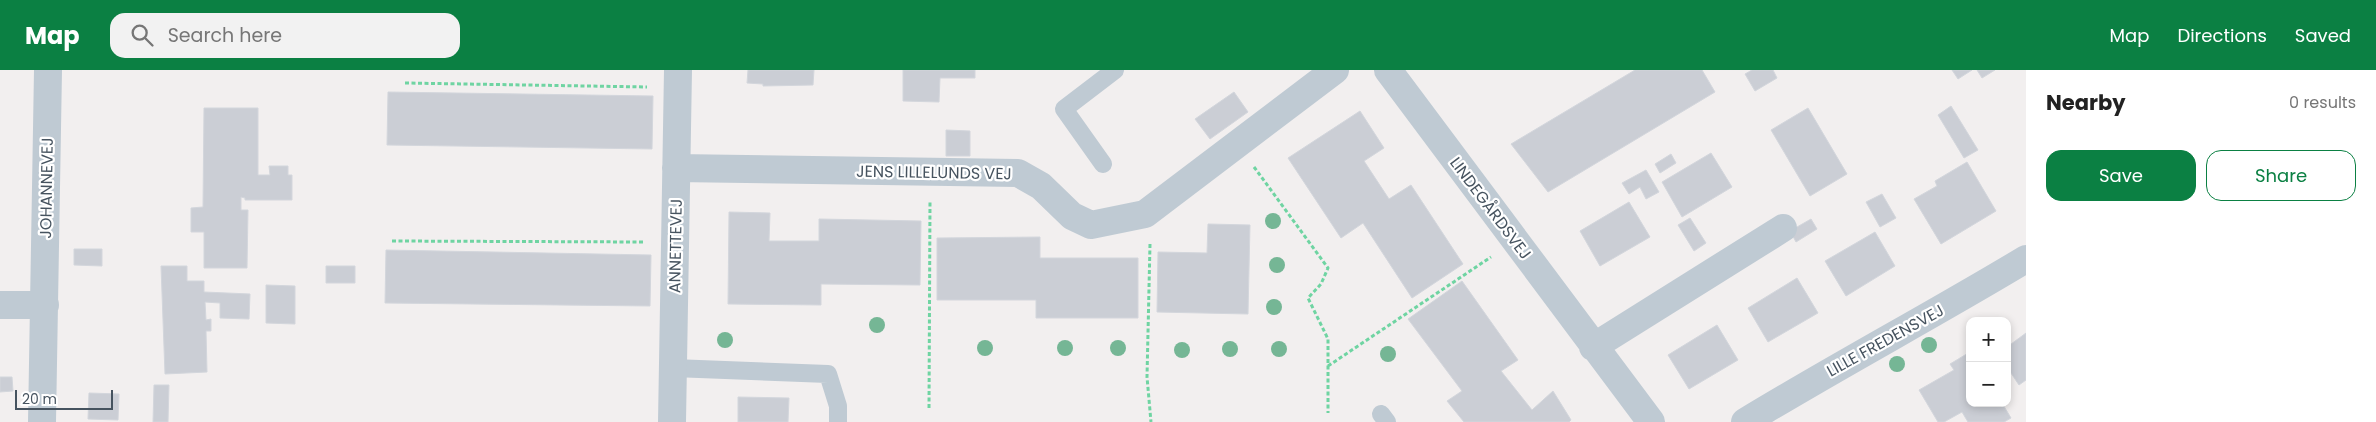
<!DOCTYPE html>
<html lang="en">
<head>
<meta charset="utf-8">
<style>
	body { margin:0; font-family:Poppins,sans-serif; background:#f2f2f2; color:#222 }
	.controls { position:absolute; right:15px; bottom:15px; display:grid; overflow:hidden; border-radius:10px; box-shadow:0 2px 8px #0003 }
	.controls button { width:45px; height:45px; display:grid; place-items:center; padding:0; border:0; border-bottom:1px solid #e0e0e0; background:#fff; color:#222; font:25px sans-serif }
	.scale { position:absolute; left:15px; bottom:12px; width:98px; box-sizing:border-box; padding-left:5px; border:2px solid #46535f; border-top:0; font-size:14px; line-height:18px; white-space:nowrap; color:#46535f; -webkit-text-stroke:4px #fff; paint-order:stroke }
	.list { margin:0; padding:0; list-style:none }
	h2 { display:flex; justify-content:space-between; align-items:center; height:65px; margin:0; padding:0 20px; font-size:21px }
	h2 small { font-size:16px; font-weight:400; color:#767676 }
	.actions { display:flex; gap:10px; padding:15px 20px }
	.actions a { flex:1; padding:11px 0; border:1px solid #0b8043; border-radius:15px; text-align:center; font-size:18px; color:#0b8043 }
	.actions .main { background:#0b8043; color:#fff }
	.icon { flex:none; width:28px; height:28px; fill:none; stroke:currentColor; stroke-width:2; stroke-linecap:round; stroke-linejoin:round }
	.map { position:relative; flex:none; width:2026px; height:352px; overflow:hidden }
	header { display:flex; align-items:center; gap:30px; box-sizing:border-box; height:70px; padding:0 25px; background:#0b8043; color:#fff }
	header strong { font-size:24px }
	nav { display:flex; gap:28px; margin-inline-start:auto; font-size:18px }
	.search { width:350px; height:45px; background:#f2f2f2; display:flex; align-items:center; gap:12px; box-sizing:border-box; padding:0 18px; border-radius:15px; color:#767676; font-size:19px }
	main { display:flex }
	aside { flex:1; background:#fff }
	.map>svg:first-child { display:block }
	.building { fill:#cbced5; stroke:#d3d6dc }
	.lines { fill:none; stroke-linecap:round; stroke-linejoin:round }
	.path { stroke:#6fd4a2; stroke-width:3; stroke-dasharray:4 2.5; stroke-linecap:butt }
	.service { stroke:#bfcad3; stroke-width:18 }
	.minor { stroke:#bfcad3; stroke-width:28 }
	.tree { fill:#75b695 }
	.labels { text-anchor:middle; stroke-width:4.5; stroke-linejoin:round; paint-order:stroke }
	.street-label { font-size:16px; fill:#46535f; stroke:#fff }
</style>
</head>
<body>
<header>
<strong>Map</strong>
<div class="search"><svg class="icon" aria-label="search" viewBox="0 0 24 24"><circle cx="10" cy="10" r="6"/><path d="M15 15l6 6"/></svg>Search here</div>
<nav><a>Map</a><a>Directions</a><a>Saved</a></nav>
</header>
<main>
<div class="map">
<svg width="2026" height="352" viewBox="0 0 2026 352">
	<rect width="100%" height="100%" fill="#f2efef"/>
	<path class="building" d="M748,0H814L813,15L763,16V14L747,13Z
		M903,0H975V8H940L939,32L903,31Z
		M1635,0H1702L1715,22L1548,122L1511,74Z
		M1752,0H1773L1777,8L1755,21L1745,4Z
		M1952,0H1972L1958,9Z
		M1977,0H1995L1982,8Z
		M388,22L653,26L652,79L387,75Z
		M1234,22L1248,42L1210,69L1195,49Z
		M1951,36L1978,80L1964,88L1938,45Z
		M204,38H258V105H270L269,96H288V105H292V130H245V128L241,127V140H248L247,198H204V162H191V138L203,137Z
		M1808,38L1847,104L1810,126L1771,60Z
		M1360,41L1384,78L1364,91L1389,129L1411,115L1463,194L1412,228L1363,153L1341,168L1288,88Z
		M946,60L970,61V86H946Z
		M1711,83L1732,117L1682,147L1662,112Z
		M1671,84L1676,93L1660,103L1655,94Z
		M1967,92L1996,141L1941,174L1914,129L1937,116L1935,111Z
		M1646,100L1659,122L1646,129L1640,117L1629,124L1622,113Z
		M1882,124L1896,148L1880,157L1866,132Z
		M1629,132L1650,167L1600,196L1580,161Z
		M729,142L770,143L769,171H819V149L921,151L920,215L821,214V235L728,234Z
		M1690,148L1706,173L1694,181L1678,155Z
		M1811,149L1817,159L1796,172L1790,161Z
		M1208,154L1250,155L1248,244L1157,242L1158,182L1207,183Z
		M1875,162L1895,196L1846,226L1825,191Z
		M1040,167V188H1138V248H1036V230H937V168Z
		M74,179H102V196L74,195Z
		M386,180L651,185L650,236L385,233Z
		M161,196H187V211H204V222L250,224L249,249L220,248V233L205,232L206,250L211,249V261H206L207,302L165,304Z
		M326,196H355V213H326Z
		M1797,208L1818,243L1768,272L1748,238Z
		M1462,211L1518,290L1501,301L1532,340L1553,321L1571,350L1569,352H1464L1447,331L1462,321L1408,249Z
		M266,215L295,216V254L266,253Z
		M1717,255L1738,290L1689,319L1668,285Z
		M2026,263V310L2019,315L2007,297V277Z
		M1970,282V333H2002L2011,348L2004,352H1968L1962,342L1944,352H1938L1919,320L1954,300L1950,294Z
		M0,307H12L13,321L0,322Z
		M154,315H169L168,352H153Z
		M89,323L119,324L118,350L88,349Z
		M738,327L789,328L788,352H738Z"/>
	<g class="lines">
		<path class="path" d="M405,13L647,17
			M1254,97L1328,198L1321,214L1308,228L1328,269V343
			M392,171L644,172
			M1150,174L1147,307L1151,352
			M1328,296L1491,187
			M929,338L930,132"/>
		<path class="service" d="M1103,94L1064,39L1115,0
			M673,298L828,304L838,336V352
			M1381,344L1387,352"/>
		<path class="minor" d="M1388,0L1651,352
			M676,98L1018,103L1041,116L1072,146L1091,155L1145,144L1335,0
			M0,235H45
			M1593,277L1783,158
			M42,352L48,0
			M672,352L678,0
			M1745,352C1837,296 1933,245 2026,189"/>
	</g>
	<g class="tree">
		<circle cx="1273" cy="151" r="8"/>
		<circle cx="1277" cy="195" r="8"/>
		<circle cx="1274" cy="237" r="8"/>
		<circle cx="877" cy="255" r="8"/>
		<circle cx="725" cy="270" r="8"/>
		<circle cx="1929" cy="275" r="8"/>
		<circle cx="985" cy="278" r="8"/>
		<circle cx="1065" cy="278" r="8"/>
		<circle cx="1118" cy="278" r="8"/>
		<circle cx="1230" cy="279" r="8"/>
		<circle cx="1279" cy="279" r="8"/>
		<circle cx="1182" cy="280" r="8"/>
		<circle cx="1388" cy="284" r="8"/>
		<circle cx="1897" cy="294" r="8"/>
	</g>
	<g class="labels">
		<g class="street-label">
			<text transform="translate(934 102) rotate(1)" y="6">JENS LILLELUNDS VEJ</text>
			<text transform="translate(46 118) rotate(-89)" y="6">JOHANNEVEJ</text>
			<text transform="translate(1491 138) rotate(53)" y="6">LINDEGÅRDSVEJ</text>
			<text transform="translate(675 176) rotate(-89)" y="6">ANNETTEVEJ</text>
			<text transform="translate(1885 270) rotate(-29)" y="6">LILLE FREDENSVEJ</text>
		</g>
	</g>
</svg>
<div class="controls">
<button>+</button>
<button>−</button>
</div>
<div class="scale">20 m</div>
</div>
<aside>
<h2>Nearby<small>0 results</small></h2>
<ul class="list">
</ul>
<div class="actions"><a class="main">Save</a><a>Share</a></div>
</aside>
</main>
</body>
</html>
